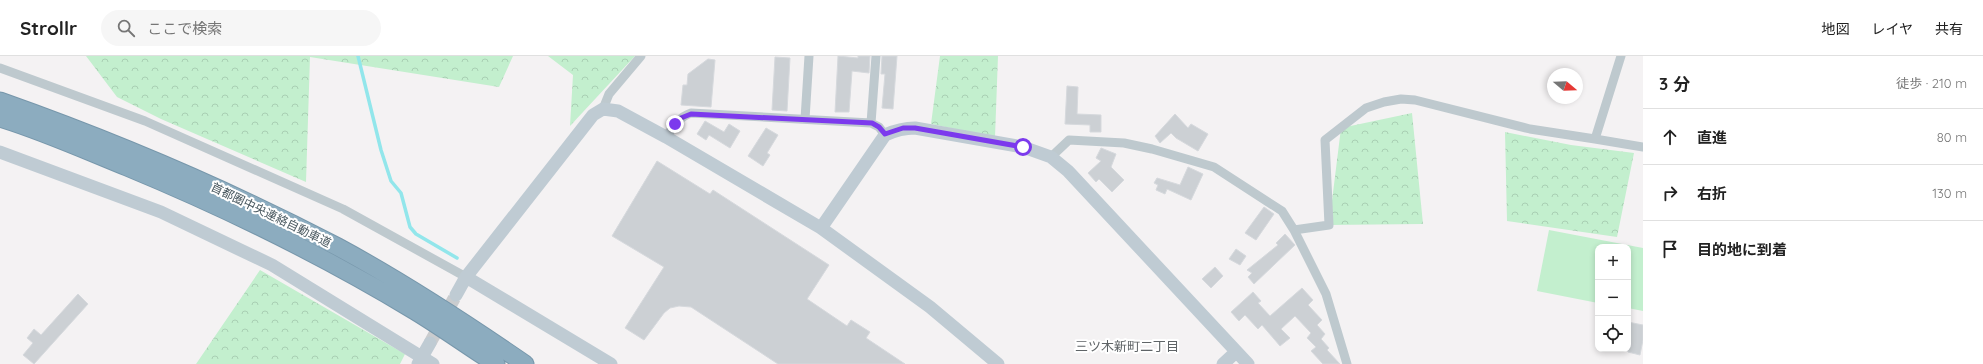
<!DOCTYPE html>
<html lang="ja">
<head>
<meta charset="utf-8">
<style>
	body { margin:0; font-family:Quicksand,"Noto Sans JP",sans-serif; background:#f6f6f6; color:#222 }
	.controls { position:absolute; right:12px; bottom:12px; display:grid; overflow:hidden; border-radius:8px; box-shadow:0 2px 6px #0003 }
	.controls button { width:36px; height:36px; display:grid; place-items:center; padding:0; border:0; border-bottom:1px solid #e0e0e0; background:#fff; color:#222; font:20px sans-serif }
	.compass { position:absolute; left:1547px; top:12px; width:36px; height:36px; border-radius:50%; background:#fff; box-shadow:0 2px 6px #0003; rotate:109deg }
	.stop { position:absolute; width:12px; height:12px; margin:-9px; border:3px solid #7c3aed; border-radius:50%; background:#fff }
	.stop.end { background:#7c3aed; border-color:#fff; box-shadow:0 1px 4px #0008 }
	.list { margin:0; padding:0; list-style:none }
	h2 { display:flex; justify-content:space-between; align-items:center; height:52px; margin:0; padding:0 16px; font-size:17px }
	h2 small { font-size:13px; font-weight:400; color:#767676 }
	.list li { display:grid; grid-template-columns:26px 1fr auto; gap:12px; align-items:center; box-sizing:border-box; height:56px; padding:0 16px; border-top:1px solid #e0e0e0 }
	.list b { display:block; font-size:15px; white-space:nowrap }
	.list em { font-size:13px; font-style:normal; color:#767676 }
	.icon { flex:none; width:22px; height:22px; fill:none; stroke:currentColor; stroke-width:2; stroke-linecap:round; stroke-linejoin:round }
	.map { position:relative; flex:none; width:1643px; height:308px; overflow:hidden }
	header { display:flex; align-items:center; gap:24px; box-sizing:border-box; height:56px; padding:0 20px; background:#fff; border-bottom:1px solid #e0e0e0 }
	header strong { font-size:19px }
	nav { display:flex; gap:22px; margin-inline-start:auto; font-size:14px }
	.search { width:280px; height:36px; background:#f6f6f6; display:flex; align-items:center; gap:10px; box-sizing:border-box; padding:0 14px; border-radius:22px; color:#767676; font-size:15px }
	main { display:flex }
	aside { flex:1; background:#fff }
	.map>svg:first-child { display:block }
	.forest { fill:url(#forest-crowns) }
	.garden { fill:#c3efce }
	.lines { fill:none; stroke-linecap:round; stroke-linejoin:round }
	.stream { stroke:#92e6eb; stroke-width:3.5 }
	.building { fill:#ccd0d4; stroke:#d6d9dd }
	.secondary-tunnel { stroke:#caccce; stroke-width:13; stroke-dasharray:13 6; stroke-linecap:butt }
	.highway-casing { stroke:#7797ab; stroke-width:19 }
	.street { stroke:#bec9ce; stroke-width:9 }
	.secondary { stroke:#bfcbd3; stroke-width:13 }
	.highway { stroke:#8cacbf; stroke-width:17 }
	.route { stroke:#7c3aed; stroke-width:5 }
	.labels { text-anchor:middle; stroke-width:4; stroke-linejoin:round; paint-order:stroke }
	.street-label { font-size:12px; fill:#4a5960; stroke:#fff }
	.neighbourhood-label { font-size:13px; fill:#5f6467; stroke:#fff }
</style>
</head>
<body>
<header>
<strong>Strollr</strong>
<div class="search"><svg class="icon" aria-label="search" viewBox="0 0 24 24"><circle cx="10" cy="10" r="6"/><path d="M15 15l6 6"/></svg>ここで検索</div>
<nav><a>地図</a><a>レイヤ</a><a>共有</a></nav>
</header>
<main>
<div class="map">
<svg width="1643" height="308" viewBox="0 0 1643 308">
	<defs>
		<pattern id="forest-crowns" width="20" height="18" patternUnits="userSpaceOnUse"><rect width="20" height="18" fill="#c3efce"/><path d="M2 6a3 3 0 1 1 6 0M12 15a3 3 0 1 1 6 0" fill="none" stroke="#a9cfb3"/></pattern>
	</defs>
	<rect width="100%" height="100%" fill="#f4f2f3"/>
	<path class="forest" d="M86,0H513L499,31L310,1L306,126L161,63L117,41Z
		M548,0H635L570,70L573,19Z
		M940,0H998L995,81L931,68Z
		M1412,57L1423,168L1329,169L1341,72Z
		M1505,76L1571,89L1634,97L1617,181L1507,165Z
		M260,214L405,298L400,308H196Z"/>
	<path class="garden" d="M1549,174L1643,192V255L1628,252V191H1598V247L1537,235Z"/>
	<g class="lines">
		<path class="stream" d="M358,0L381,94L391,125L401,137L410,171L416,178L457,202"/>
	</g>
	<path class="building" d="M838,0L858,2V0H870L869,17L852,15L849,56H835Z
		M882,0H897L893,53L882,52L885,18H881Z
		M775,1L790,2L787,55L772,54Z
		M708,3L715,4L711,51L681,49L683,29H687L688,18Z
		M1067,30L1078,31L1077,58L1101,59V76H1090V69L1065,68Z
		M1175,58L1188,72L1191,68L1208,78L1198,95L1176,82L1171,77L1160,87L1155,80Z
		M705,65L724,76L729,68L740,75L730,92L709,79L706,84L697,78Z
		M766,72L778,79L767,97L770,99L763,110L748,100Z
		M1101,92L1116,98L1111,111L1124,124L1112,136L1099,123L1096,126L1088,117L1101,105L1096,102Z
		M657,105L710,138L713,134L829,209L807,243L847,270L851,264L870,276L866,282L905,308H778L691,251L679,250L670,252L664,257L644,284L625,272L664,211L612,180Z
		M1188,111L1203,118L1191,144L1167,133L1165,138L1156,134L1158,129L1154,127L1157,122L1180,129Z
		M1264,151L1274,158L1256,184L1245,177Z
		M1285,178L1295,189L1254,228L1248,221L1252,217L1247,214L1278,189L1276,187Z
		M1236,193L1246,200L1240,209L1229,203Z
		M1215,211L1223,220L1211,232L1202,223Z
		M1302,232L1313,244L1308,249L1322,264L1317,269L1325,278L1321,283L1329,292L1327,294L1340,308H1323L1311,295L1316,291L1307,282L1311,277L1295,260L1281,273L1290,282L1280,290L1262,269L1258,273L1245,259L1239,265L1231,256L1253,236L1261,245L1258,247L1270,260Z
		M78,238L88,248L34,308L23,299L33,287L27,282L34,273L41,279Z
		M1628,266L1643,269V284L1640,299L1628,296Z"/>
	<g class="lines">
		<path class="secondary-tunnel" d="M430,287L456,239"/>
		<defs>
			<path id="highway" d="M0,45C116,86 229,134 338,191C403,226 464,266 525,308
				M0,62C43,75 85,94 127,111C226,152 324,200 415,255C443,272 469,291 496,308"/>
		</defs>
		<use href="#highway" class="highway-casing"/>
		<path class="street" d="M1621,0L1595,83L1643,91
			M0,12L145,65L343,153L466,221
			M603,53L609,38L641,0
			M805,63L809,0
			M871,67L876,0
			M666,81C673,71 679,61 691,57L871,67L879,71L885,79
			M1051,101L1069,84L1124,87L1152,93L1214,111L1282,155L1294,174L1326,238L1347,308
			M1294,174L1329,169L1325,84L1366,52L1384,46L1401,43L1415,44L1530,73L1595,83"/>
		<path class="secondary" d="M0,96L161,156L272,209L433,308
			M821,172L885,79C896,74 904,72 915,72L1023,91L1051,101L1068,115L1248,308
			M466,221L611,308
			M456,239L466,221L593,59L603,53L618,55L666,81L821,172L930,251L998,308
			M418,308L430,287
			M1223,308L1236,296"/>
		<use href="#highway" class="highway"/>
	</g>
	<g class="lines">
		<path class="route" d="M675,68L681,62L691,58L872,67L879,71L885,78L903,72H915L1023,91"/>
	</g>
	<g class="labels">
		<g class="street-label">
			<text transform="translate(271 159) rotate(26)" y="4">首都圏中央連絡自動車道</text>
		</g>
		<g class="neighbourhood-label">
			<text x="1127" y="295">三ツ木新町二丁目</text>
		</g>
	</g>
</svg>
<div class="controls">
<button>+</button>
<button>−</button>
<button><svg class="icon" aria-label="locate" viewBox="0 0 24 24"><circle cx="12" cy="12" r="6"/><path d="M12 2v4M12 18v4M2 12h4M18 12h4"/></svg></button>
</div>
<svg class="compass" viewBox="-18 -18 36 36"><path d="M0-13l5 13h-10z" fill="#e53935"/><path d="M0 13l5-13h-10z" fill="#767676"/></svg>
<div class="stop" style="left:1023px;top:91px"></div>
<div class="stop end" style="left:675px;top:68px"></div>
</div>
<aside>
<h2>3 分<small>徒歩 · 210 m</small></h2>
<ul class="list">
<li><svg class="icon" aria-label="ahead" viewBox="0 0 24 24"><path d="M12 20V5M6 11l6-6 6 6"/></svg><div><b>直進</b></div><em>80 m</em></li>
<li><svg class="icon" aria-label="right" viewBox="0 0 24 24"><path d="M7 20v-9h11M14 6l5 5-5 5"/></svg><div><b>右折</b></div><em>130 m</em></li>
<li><svg class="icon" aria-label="arrive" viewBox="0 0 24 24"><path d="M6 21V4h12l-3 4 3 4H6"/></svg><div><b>目的地に到着</b></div></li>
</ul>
</aside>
</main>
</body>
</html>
